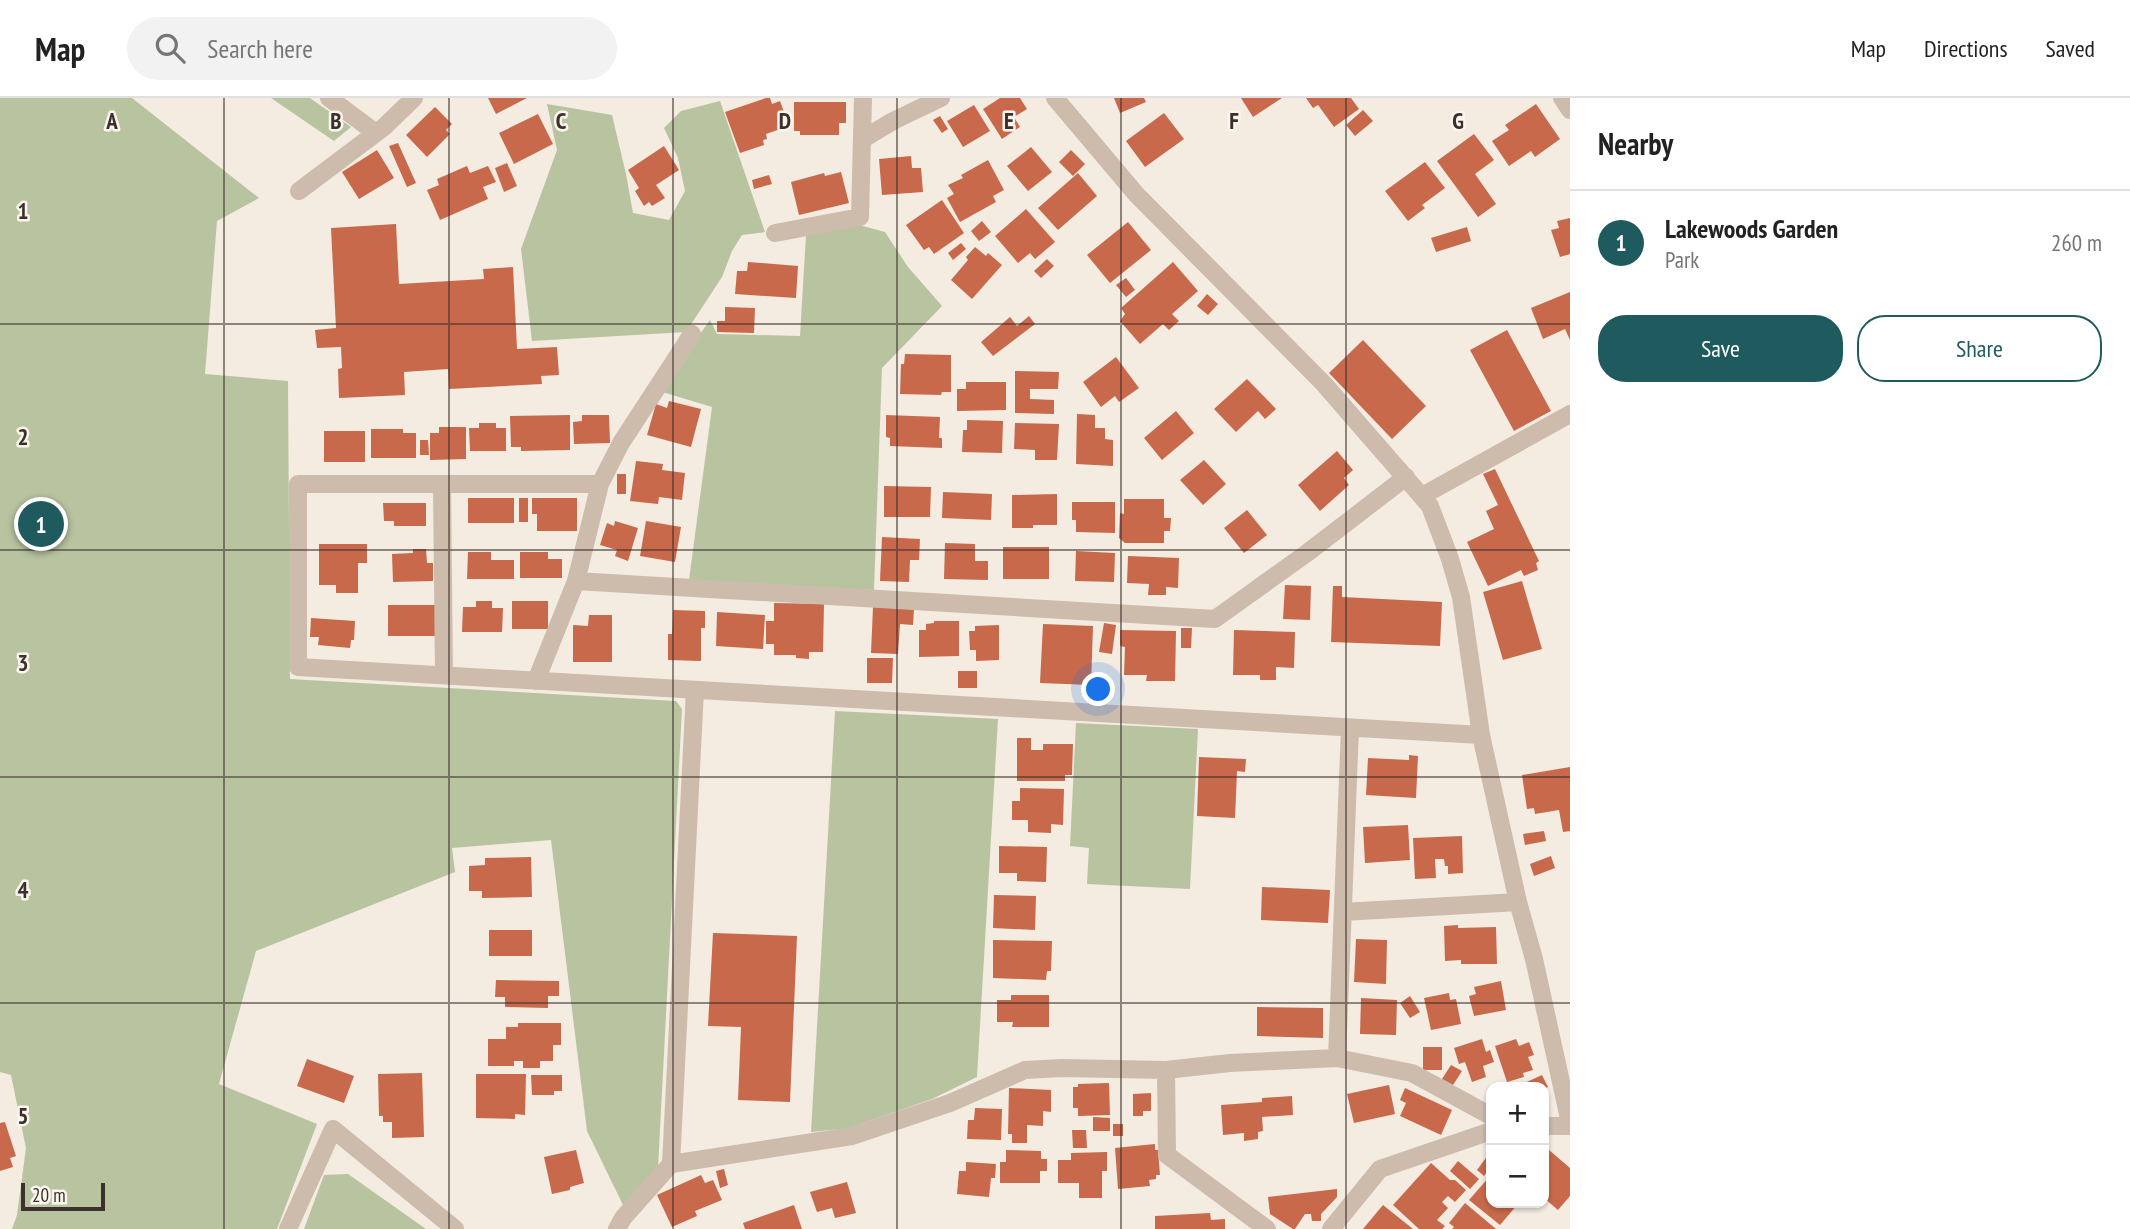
<!DOCTYPE html>
<html lang="en">
<head>
<meta charset="utf-8">
<style>
	body { margin:0; font-family:"PT Sans Narrow",sans-serif; background:#f2f2f2; color:#222 }
	.controls { position:absolute; right:21px; bottom:21px; display:grid; overflow:hidden; border-radius:14px; box-shadow:0 2px 5px #0004 }
	.controls button { width:63px; height:63px; display:grid; place-items:center; padding:0; border:0; border-bottom:2px solid #e0e0e0; background:#fff; color:#222; font:35px sans-serif }
	.scale { position:absolute; left:21px; bottom:18px; width:84px; box-sizing:border-box; padding-left:7px; border:4px solid #3b302b; border-top:0; font-size:19px; line-height:24px; white-space:nowrap; color:#3b302b; -webkit-text-stroke:5px #fbf5ee; paint-order:stroke }
	.you { position:absolute; left:1099px; top:592px; width:24px; height:24px; margin:-18px; border:5px solid #fff; border-radius:50%; background:#1a73e8; box-shadow:0 0 0 10px #1a73e833 }
	.badge { display:grid; place-items:center; width:46px; height:46px; border-radius:50%; background:#1f5a5e; color:#fff; font-size:23px; font-weight:700 }
	.pin { position:absolute; translate:-50% -50%; border:4px solid #fff; box-shadow:0 2px 7px #0006 }
	.list { margin:0; padding:0; list-style:none }
	h2 { display:flex; justify-content:space-between; align-items:center; height:91px; margin:0; padding:0 28px; font-size:30px }
	h2 small { font-size:23px; font-weight:400; color:#767676 }
	.list li { display:grid; grid-template-columns:46px 1fr auto; gap:21px; align-items:center; box-sizing:border-box; height:105px; padding:0 28px; border-top:2px solid #e0e0e0 }
	.list b { display:block; font-size:26px; white-space:nowrap }
	.list p { margin:0; font-size:23px; white-space:nowrap; color:#767676 }
	.list em { font-size:23px; font-style:normal; color:#767676 }
	.actions { display:flex; gap:14px; padding:21px 28px }
	.actions a { flex:1; padding:16px 0; border:2px solid #1f5a5e; border-radius:28px; text-align:center; font-size:24px; color:#1f5a5e }
	.actions .main { background:#1f5a5e; color:#fff }
	.icon { flex:none; width:38px; height:38px; fill:none; stroke:currentColor; stroke-width:2; stroke-linecap:round; stroke-linejoin:round }
	.map { position:relative; flex:none; width:1570px; height:1131px; overflow:hidden }
	header { display:flex; align-items:center; gap:42px; box-sizing:border-box; height:98px; padding:0 35px; background:#fff; border-bottom:2px solid #e0e0e0 }
	header strong { font-size:33px }
	nav { display:flex; gap:38px; margin-inline-start:auto; font-size:24px }
	.search { width:490px; height:63px; background:#f2f2f2; display:flex; align-items:center; gap:18px; box-sizing:border-box; padding:0 24px; border-radius:38px; color:#767676; font-size:26px }
	main { display:flex }
	aside { flex:1; background:#fff }
	.map>svg:first-child { display:block }
	.green { fill:#b8c4a0 }
	.building { fill:#c8694b }
	.lines { fill:none; stroke-linecap:round; stroke-linejoin:round }
	.minor { stroke:#cdbbac; stroke-width:18 }
	.grid { fill:none; stroke:#3b302b; stroke-width:2; stroke-opacity:0.55 }
	.grid-label { font-size:23px; text-anchor:middle; font-weight:bold; fill:#3b302b; stroke:#fbf5ee; stroke-width:5; stroke-linejoin:round; paint-order:stroke }
</style>
</head>
<body>
<header>
<strong>Map</strong>
<div class="search"><svg class="icon" aria-label="search" viewBox="0 0 24 24"><circle cx="10" cy="10" r="6"/><path d="M15 15l6 6"/></svg>Search here</div>
<nav><a>Map</a><a>Directions</a><a>Saved</a></nav>
</header>
<main>
<div class="map">
<svg width="1570" height="1131" viewBox="0 0 1570 1131">
	<rect width="100%" height="100%" fill="#f4ebe1"/>
	<path class="green" d="M0,0H132L259,100L217,123L205,276L288,283L290,581L676,603L682,611L658,1070L623,1107L587,1033L551,742L452,750L455,774L256,853L219,986L317,1026L277,1131H12L17,1117L26,1050L11,977L0,974Z
		M271,0H310L351,29L334,43Z
		M720,3L765,134L742,137L732,153L722,179L686,234L532,243L521,151L557,52L547,6L612,17L626,76L633,115L669,122L685,93L678,60L664,30L681,13Z
		M859,127L885,134L908,169L942,208L882,270L874,492L689,482L712,309L659,293L710,222L717,236L800,238L806,137Z
		M835,613L998,621L977,979L932,1001L849,1030L811,1034Z
		M1076,625L1198,631L1190,791L1087,786L1089,750L1070,748Z
		M348,1076L426,1131H304L324,1077Z"/>
	<path class="building" d="M488,0H527L496,16Z
		M766,0H770L772,6L780,3L789,28L766,36L767,41L763,42L764,47L740,55L725,14Z
		M1000,0H1020L1027,11L1014,19L1020,29L1002,41L983,11Z
		M1114,0H1144L1146,4L1120,15Z
		M1241,0H1282L1253,19Z
		M1306,0H1351L1359,11L1334,29L1318,7L1313,10Z
		M794,4H846V25H839V37H800V33H794Z
		M1536,6L1560,41L1535,59L1531,53L1509,68L1492,43L1509,32L1505,27Z
		M974,7L990,33L963,49L947,23Z
		M435,9L452,26L446,32L450,36L427,59L406,37Z
		M1363,12L1373,23L1355,38L1346,27Z
		M1164,15L1184,41L1145,69L1126,43Z
		M538,16L553,46L514,66L499,35Z
		M940,18L948,31L942,35L933,22Z
		M1474,36L1494,62L1475,76L1496,106L1478,119L1437,63Z
		M398,45L416,85L407,89L389,48Z
		M664,48L679,72L656,87L665,100L652,108L649,104L644,108L635,93L639,90L628,72Z
		M1031,49L1052,74L1028,93L1007,68Z
		M377,52L394,80L359,101L342,74Z
		M1071,52L1085,66L1073,78L1059,64Z
		M911,58L912,70H921L923,94L882,97L879,61Z
		M988,62L1004,92L993,98L996,104L960,124L947,100L954,96L948,87L963,80L961,77Z
		M1425,64L1445,90L1422,107L1425,110L1408,123L1385,93Z
		M507,65L517,88L504,94L495,70Z
		M467,68L470,75L488,68L496,84L483,89L488,101L440,122L427,92L439,87L437,81Z
		M841,74L849,105L799,117L791,84L824,75L825,78Z
		M1078,75L1097,98L1058,132L1038,110Z
		M769,77L772,86L754,91L752,82Z
		M942,102L964,135L934,156L929,149L924,152L906,127Z
		M1026,111L1055,144L1035,161L1030,155L1018,165L995,138Z
		M1570,120V156L1560,159L1551,132L1559,130L1557,123Z
		M982,123L991,134L979,143L971,133Z
		M1128,124L1151,152L1110,185L1087,157Z
		M396,126L399,186L484,181L483,171L513,169L517,251L557,249L559,277L541,278L542,286L449,291L448,271L404,274L405,297L339,300L338,271L342,270L341,249L317,250L315,232L336,230L331,130Z
		M1467,129L1471,143L1436,154L1431,140Z
		M961,145L966,151L953,162L948,155Z
		M975,149L986,158L988,155L1002,167L972,201L951,182L968,162L966,159Z
		M1047,161L1054,168L1041,180L1034,173Z
		M748,164L798,168L796,200L735,196L737,173H747Z
		M1173,164L1198,193L1172,216L1179,223L1169,232L1163,226L1140,246L1120,223L1125,216L1121,210Z
		M1126,180L1135,192L1126,199L1116,187Z
		M1570,194V242L1565,231L1543,241L1531,210Z
		M1207,196L1218,206L1208,217L1197,208Z
		M725,209L755,210L754,235L717,234V223H725Z
		M1029,218L1035,226L993,258L981,244L1010,219L1017,228Z
		M1507,232L1551,313L1514,333L1470,252Z
		M1363,242L1426,308L1392,341L1329,275Z
		M905,256L951,257V294H942L941,297L900,296L901,266H904Z
		M1116,259L1139,290L1119,304L1115,298L1101,309L1083,284Z
		M1015,273L1059,274L1058,291H1030V301L1054,302V316L1015,315Z
		M1247,281L1276,311L1265,321L1258,313L1236,334L1214,311Z
		M966,284H1006V312L957,313V291H966Z
		M669,303L701,311L691,349L647,337L656,306L667,310Z
		M1176,313L1194,335L1162,362L1144,340Z
		M1077,316L1095,317V330H1105V341L1113,342V368L1076,366Z
		M570,317V352L521,353V349H511L510,318Z
		M582,317H609L610,345L574,346L573,324L582,323Z
		M886,317L940,319L939,340H942V350L890,348V340L886,339Z
		M967,322L1003,323L1002,355L962,354L963,332H967Z
		M479,325H496V330H506V353H470L469,330H479Z
		M1015,325L1059,326L1057,362H1035V352L1014,351Z
		M439,329H466V361L430,362V335H439Z
		M371,331H403V335H416V360H371Z
		M324,333H365V364H324Z
		M420,342H428L429,357H420Z
		M1337,353L1353,372L1344,380L1349,387L1320,413L1298,387Z
		M1204,362L1226,386L1203,407L1180,382Z
		M636,363L663,366L662,372L685,375L682,402L659,399L658,406L630,403Z
		M1495,371L1539,463L1536,465L1538,472L1524,478L1521,472L1488,488L1467,444L1494,431L1486,413L1498,407L1483,376Z
		M617,376H626V396H617Z
		M884,388L931,389L930,419H884Z
		M943,394L992,396L991,422L942,420Z
		M1057,396V427H1033V430H1012V397Z
		M468,400H514V425H468Z
		M519,400H528V424H519Z
		M532,400H577V433H537V416H532Z
		M1124,401H1164V420H1171L1170,433H1164V445H1125L1119,440L1120,415L1124,416Z
		M1072,404H1115V435L1076,434V422H1072Z
		M383,405H426V428H394V423H384Z
		M1247,412L1267,437L1244,455L1224,430Z
		M615,423L638,430L628,463L615,458L617,452L600,447L607,425L614,428Z
		M646,423L681,429L675,464L640,458Z
		M882,439L920,441L919,462H910L909,484L880,483Z
		M945,445L975,446V463H988V482L944,481Z
		M319,446H367V465H358V495H336V487H319Z
		M1003,449H1049V481H1003Z
		M413,451H426L427,465H433V483L393,484L392,456L413,455Z
		M1076,453L1115,455L1114,484L1075,483Z
		M468,454H491V462H514V481H467Z
		M520,454H548V461H562V480H520Z
		M1128,458L1179,460L1178,490L1166,489V497H1148L1149,486L1127,485Z
		M1522,483L1542,551L1503,562L1483,494Z
		M1285,487L1311,488L1310,522L1283,521Z
		M1333,488H1342V499L1442,504L1440,548L1331,544Z
		M476,503H492V510H503L502,534H462L463,509H476Z
		M512,503H548V531H512Z
		M774,505L824,506L823,554H809V561L796,560V557H774V546H766V523H774Z
		M388,507H436V538H388Z
		M873,509L914,511L913,527L900,526L898,556L871,555Z
		M673,512L705,513V530H701V563L668,562V536H672Z
		M717,514L765,517L763,551L716,548Z
		M589,517H612V564H573V527L588,528Z
		M311,520L355,523L354,542H351L350,550L318,547L319,539H310Z
		M934,523H959V558L919,559V532H926V526L934,525Z
		M1104,525L1116,527L1112,556L1099,554Z
		M1043,526L1093,528L1091,587L1040,585Z
		M999,527V562L976,563V552H970L969,533H975V528Z
		M1181,530H1192L1191,550H1181Z
		M1120,532L1176,533L1175,583H1146L1147,577H1124L1125,549L1120,548Z
		M1234,532L1295,534L1294,570L1276,569V582H1260V577H1233Z
		M867,560H893L892,585H867Z
		M958,573H977V590H958Z
		M1017,640H1031V652H1043V646H1073L1072,677H1065V683H1017Z
		M1409,657L1418,658L1416,700L1366,697L1368,660L1409,662Z
		M1199,659L1246,661L1245,674L1237,673L1235,720L1197,718Z
		M1570,669V733L1563,734L1559,712L1535,716L1534,710L1527,711L1522,677Z
		M1020,690L1064,691L1063,727L1051,726V735L1028,734V722H1012V703H1020Z
		M1408,727L1410,762L1365,765L1363,729Z
		M1544,733L1546,743L1525,747L1523,736Z
		M1462,738L1463,775L1448,776V768H1445L1444,761H1435L1436,780L1415,781L1413,740Z
		M999,748L1047,749L1046,784L1017,783V775H999Z
		M1551,758L1555,770L1534,778L1530,766Z
		M531,759L532,799L482,800V793H469V768L485,767V760Z
		M1262,789L1330,792L1328,825L1261,822Z
		M994,797L1036,798L1035,832L993,830Z
		M1458,827V830L1496,829L1497,866H1461V862L1445,863L1444,828Z
		M489,832H532V858H489Z
		M713,835L797,838L790,1004L738,1002L741,929L708,928Z
		M1356,841L1387,842L1386,886L1354,884Z
		M993,842L1052,843L1051,873H1047L1046,882L993,880Z
		M496,882L559,883V898H548V910L505,909V899H495Z
		M1501,883L1506,912L1474,918L1469,898L1476,896L1474,889Z
		M1449,895L1450,902L1456,901L1461,926L1431,932L1424,900Z
		M1011,897H1049V929H1012L1013,924H997V902H1011Z
		M1410,898L1420,914L1410,920L1400,905Z
		M1361,900L1397,902L1396,937L1360,936Z
		M1257,909L1323,910V940L1257,938Z
		M518,925H561V947H553V963H540V970H523V963H514V968H488V941H506V929H518Z
		M1482,941L1486,954L1490,952L1494,964L1483,968L1486,979L1472,984L1465,964L1459,966L1454,950Z
		M1516,941L1519,948L1529,944L1534,957L1528,959L1533,972L1523,975L1524,979L1507,984L1495,948Z
		M1423,949H1442V972H1423Z
		M307,961L354,978L344,1005L297,988Z
		M1451,967L1462,973L1453,987L1442,981Z
		M422,975L424,1039L392,1040V1024H383V1018H379L378,976Z
		M476,976H526L525,1017L515,1016V1021L476,1020Z
		M531,977H562V993H554V997H532Z
		M1542,977L1548,989L1544,991L1516,989Z
		M1109,985L1110,1017L1078,1018V1010H1073V989H1078V986Z
		M1389,987L1395,1016L1354,1025L1347,996Z
		M1009,990L1051,992V1014L1043,1013V1028L1027,1027V1045H1012V1036H1008Z
		M1405,990L1452,1012L1441,1037L1400,1018L1406,1005L1400,1002Z
		M1151,995V1013H1143V1018H1133V996Z
		M1292,998L1293,1017L1262,1019L1263,1033L1258,1034V1041L1244,1043V1035L1223,1037L1221,1007L1262,1004V1000Z
		M975,1010L1002,1011L1001,1042L967,1041L968,1022H974Z
		M1093,1019L1110,1020V1033H1093Z
		M5,1024L16,1058L10,1060L13,1069L0,1073V1025Z
		M1113,1026H1123V1038H1113Z
		M1072,1032H1086L1087,1050H1073Z
		M1155,1046V1052H1158L1160,1077H1156V1081L1149,1082L1150,1088L1118,1091L1115,1050Z
		M576,1052L584,1085L570,1089V1092L552,1096L544,1059Z
		M1006,1052L1041,1053V1061H1047V1073H1040V1085H1000V1064H1006Z
		M1549,1052L1570,1070V1098L1558,1112L1544,1100V1059Z
		M1107,1054V1073H1102V1100H1079V1085H1058V1062H1071V1055Z
		M1488,1057L1491,1060V1069L1484,1078L1477,1072Z
		M1458,1063L1479,1081L1470,1091L1450,1073Z
		M966,1064L996,1066L995,1080H991L989,1099L957,1096L959,1073H966Z
		M1431,1065L1450,1082H1455L1466,1092L1455,1104L1448,1098L1442,1104L1448,1110L1437,1122L1445,1128L1442,1131H1419L1393,1107Z
		M724,1071L728,1087L720,1090L716,1073Z
		M701,1077L705,1085L713,1082L722,1102L695,1113L697,1118L672,1129L657,1097Z
		M1490,1078L1491,1080V1105H1514L1517,1107L1500,1127L1469,1102Z
		M847,1084L856,1115L835,1120L832,1110L817,1114L810,1094Z
		M1337,1091V1099L1321,1116V1123H1312L1311,1116H1305L1295,1131H1293L1270,1116L1268,1099Z
		M1465,1105L1496,1131H1452L1454,1129L1449,1125Z
		M794,1107L802,1131H745L743,1125Z
		M1383,1107L1413,1131H1363Z
		M1210,1115L1211,1122L1225,1121V1131H1155V1118Z"/>
	<g class="lines">
		<path class="minor" d="M329,0L376,35
			M1055,0L1136,96L1324,286L1430,408L1450,461L1461,499L1481,637L1518,804L1534,861L1570,1025
			M1562,0L1570,12
			M863,41L893,23L941,0
			M299,93L384,29L414,0
			M775,135L860,119L863,0
			M442,386L444,577
			M600,386H298V569L1481,637
			M1422,398L1570,316
			M576,483L1215,521L1307,455L1406,379
			M536,583L576,483L600,386L621,345L692,236
			M1343,814L1518,804
			M1337,960L1350,630
			M1166,972L1167,1057L1267,1131
			M1544,1028H1570
			M671,1066L852,1038L950,1005L1025,972L1062,970L1166,972L1230,965L1337,960L1412,975L1491,1018
			M288,1131L333,1031L455,1131
			M617,1131L623,1120L671,1066L695,592
			M1331,1131L1380,1071L1491,1033"/>
	</g>
	<path class="grid" d="M224,0V1131M449,0V1131M673,0V1131M897,0V1131M1121,0V1131M1346,0V1131M0,226H1570M0,452H1570M0,679H1570M0,905H1570"/>
	<g class="grid-label">
		<text x="112" y="31">A</text>
		<text x="336" y="31">B</text>
		<text x="561" y="31">C</text>
		<text x="785" y="31">D</text>
		<text x="1009" y="31">E</text>
		<text x="1234" y="31">F</text>
		<text x="1458" y="31">G</text>
		<text x="23" y="121">1</text>
		<text x="23" y="347">2</text>
		<text x="23" y="573">3</text>
		<text x="23" y="800">4</text>
		<text x="23" y="1026">5</text>
	</g>
</svg>
<div class="controls">
<button>+</button>
<button>−</button>
</div>
<div class="scale">20 m</div>
<div class="you"></div>
<div class="pin badge" style="left:41px;top:426px">1</div>
</div>
<aside>
<h2>Nearby<small></small></h2>
<ul class="list">
<li><span class="badge">1</span><div><b>Lakewoods Garden</b><p>Park</p></div><em>260 m</em></li>
</ul>
<div class="actions"><a class="main">Save</a><a>Share</a></div>
</aside>
</main>
</body>
</html>
